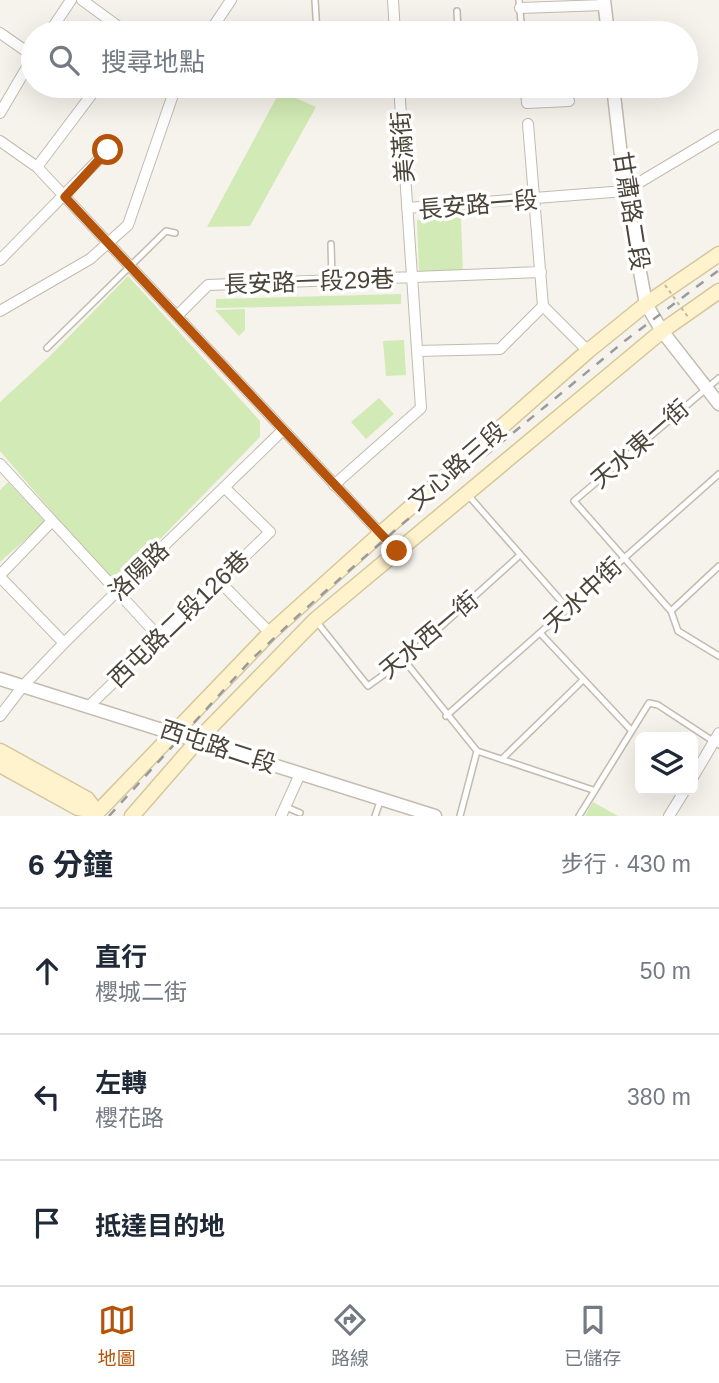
<!DOCTYPE html>
<html lang="zh-TW">
<head>
<meta charset="utf-8">
<style>
	body { margin:0; font-family:Arial,"Noto Sans TC",sans-serif; background:#f6f6f7; color:#1f2937 }
	.controls { position:absolute; right:21px; bottom:21px; display:grid; overflow:hidden; border-radius:10px; box-shadow:0 7px 28px #0002 }
	.controls button { width:63px; height:63px; display:grid; place-items:center; padding:0; border:0; border-bottom:2px solid #e0e1e3; background:#fff; color:#1f2937; font:35px sans-serif }
	.stop { position:absolute; width:21px; height:21px; margin:-16px; border:5px solid #b45309; border-radius:50%; background:#fff }
	.stop.end { background:#b45309; border-color:#fff; box-shadow:0 2px 7px #0008 }
	.list { margin:0; padding:0; list-style:none }
	h2 { display:flex; justify-content:space-between; align-items:center; height:91px; margin:0; padding:0 28px; font-size:30px }
	h2 small { font-size:23px; font-weight:400; color:#747a83 }
	.list li { display:grid; grid-template-columns:46px 1fr auto; gap:21px; align-items:center; box-sizing:border-box; height:126px; padding:0 28px; border-top:2px solid #e0e1e3 }
	.list b { display:block; font-size:26px; white-space:nowrap }
	.list p { margin:0; font-size:23px; white-space:nowrap; color:#747a83 }
	.list em { font-size:23px; font-style:normal; color:#747a83 }
	.icon { flex:none; width:38px; height:38px; fill:none; stroke:currentColor; stroke-width:2; stroke-linecap:round; stroke-linejoin:round }
	.map { position:relative; flex:none; width:719px; height:816px; overflow:hidden }
	.search { position:absolute; background:#fff; box-shadow:0 7px 28px #0002; left:21px; right:21px; top:21px; height:77px; display:flex; align-items:center; gap:18px; box-sizing:border-box; padding:0 24px; border-radius:38px; color:#747a83; font-size:26px }
	.sheet { height:469px; background:#fff }
	nav { display:flex; justify-content:space-around; align-items:center; box-sizing:border-box; height:98px; border-top:2px solid #e0e1e3; background:#fff; font-size:19px; color:#747a83 }
	nav a { display:grid; justify-items:center; gap:4px }
	nav .on { color:#b45309 }
	.map>svg:first-child { display:block }
	.green { fill:#d2eab5 }
	.lines { fill:none; stroke-linecap:round; stroke-linejoin:round }
	.service-casing { stroke:#c2bbae; stroke-width:8 }
	.minor-casing { stroke:#c2bbae; stroke-width:12 }
	.tertiary-casing { stroke:#c2bbae; stroke-width:15 }
	.secondary-casing { stroke:#d6c79b; stroke-width:17 }
	.service { stroke:#fff; stroke-width:5 }
	.minor { stroke:#fff; stroke-width:10 }
	.tertiary { stroke:#fff; stroke-width:12 }
	.secondary { stroke:#fff3cd; stroke-width:14 }
	.rail { stroke:#9a9a9a; stroke-width:2.5; stroke-dasharray:9 9; stroke-linecap:butt }
	.path-bridge { stroke:#c4b79f; stroke-width:2; stroke-dasharray:3.5 3.5; stroke-linecap:butt }
	.route { stroke:#b45309; stroke-width:9 }
	.labels { text-anchor:middle; stroke-width:7; stroke-linejoin:round; paint-order:stroke }
	.street-label { font-size:24px; fill:#4b4439; stroke:#fff }
</style>
</head>
<body>
<div class="map">
<svg width="719" height="816" viewBox="0 0 719 816">
	<rect width="100%" height="100%" fill="#f6f3ec"/>
	<path class="green" d="M280,91L316,107L250,226L207,227Z
		M461,217L463,274L419,273L417,220Z
		M128,276L260,421V437L115,585L0,451V402L49,357Z
		M401,294V304L216,308V299Z
		M245,309V330L239,336L215,310Z
		M404,340L406,375L386,376L383,341Z
		M379,398L394,414L366,439L351,422Z
		M8,482L45,522L0,562V490Z
		M593,802L618,816H585Z"/>
	<g class="lines">
		<defs>
			<path id="service" d="M315,0L317,33
				M519,0L522,33
				M457,11L458,33
				M331,244L332,280
				M47,348L166,231L175,233
				M719,378L574,501L671,611L678,631L719,656
				M468,495L569,610
				M671,611L719,566
				M316,621L368,686L404,660L520,555
				M541,634L631,730
				M404,660L477,751L593,790
				M446,716L719,474
				M503,758L583,680
				M286,807L300,813
				M375,816L381,799
				M460,816L477,751
				M579,816L649,703L658,705L719,745"/>
			<path id="minor" d="M82,0L119,27L121,33
				M393,0L395,33
				M520,8L605,5
				M0,33L33,56
				M49,33L71,0
				M209,33L231,0
				M526,86L527,103L569,101
				M0,113L33,57
				M528,124L543,306
				M0,141L37,167L397,551
				M37,167L98,86
				M407,208L625,191L719,135
				M0,260L108,150L114,155
				M543,306L588,351
				M0,311L90,259L128,225L176,86
				M177,316L208,285L541,272
				M417,351L500,349L543,306
				M0,464L160,638
				M334,485L421,408L399,86
				M0,575L52,521
				M0,577L64,643
				M220,582L270,633
				M89,706L270,532L225,488
				M0,716L23,686L64,643L283,430
				M693,777L719,733
				M281,816L300,774
				M669,816L685,790"/>
			<path id="tertiary" d="M604,0L608,33
				M613,86L625,191L646,304L662,331L719,404
				M0,679L435,816"/>
			<path id="secondary" d="M0,751L87,799L97,812
				M0,765L78,808L97,812
				M94,816L270,633L380,534L588,351L646,304L719,254
				M132,816L199,739L315,620L662,331L719,291"/>
		</defs>
		<use href="#service" class="service-casing"/>
		<use href="#minor" class="minor-casing"/>
		<use href="#tertiary" class="tertiary-casing"/>
		<use href="#secondary" class="secondary-casing"/>
		<use href="#service" class="service"/>
		<use href="#minor" class="minor"/>
		<use href="#tertiary" class="tertiary"/>
		<use href="#secondary" class="secondary"/>
		<path class="rail" d="M109,816L252,659L302,612L401,525L626,340L719,270"/>
		<path class="path-bridge" d="M665,285L688,317"/>
	</g>
	<g class="lines">
		<path class="route" d="M108,150L65,197L397,551"/>
	</g>
	<g class="labels">
		<g class="street-label">
			<text transform="translate(403 147) rotate(-94)" y="8">美滿街</text>
			<text transform="translate(478 205) rotate(-5)" y="8">長安路一段</text>
			<text transform="translate(631 211) rotate(81)" y="8">甘肅路二段</text>
			<text transform="translate(309 282) rotate(-2)" y="8">長安路一段29巷</text>
			<text transform="translate(640 444) rotate(-41)" y="8">天水東一街</text>
			<text transform="translate(457 466) rotate(-41)" y="8">文心路三段</text>
			<text transform="translate(139 571) rotate(-44)" y="8">洛陽路</text>
			<text transform="translate(583 595) rotate(-43)" y="8">天水中街</text>
			<text transform="translate(179 619) rotate(-44)" y="8">西屯路二段126巷</text>
			<text transform="translate(429 635) rotate(-40)" y="8">天水西一街</text>
			<text transform="translate(218 747) rotate(18)" y="8">西屯路二段</text>
		</g>
	</g>
</svg>
<div class="controls">
<button><svg class="icon" aria-label="layers" viewBox="0 0 24 24"><path d="M12 4l9 5-9 5-9-5zM3 14l9 5 9-5"/></svg></button>
</div>
<div class="stop" style="left:108px;top:150px"></div>
<div class="stop end" style="left:397px;top:551px"></div>
<div class="search"><svg class="icon" aria-label="search" viewBox="0 0 24 24"><circle cx="10" cy="10" r="6"/><path d="M15 15l6 6"/></svg>搜尋地點</div>
</div>
<section class="sheet">
<h2>6 分鐘<small>步行 · 430 m</small></h2>
<ul class="list">
<li><svg class="icon" aria-label="ahead" viewBox="0 0 24 24"><path d="M12 20V5M6 11l6-6 6 6"/></svg><div><b>直行</b><p>櫻城二街</p></div><em>50 m</em></li>
<li><svg class="icon" aria-label="left" viewBox="0 0 24 24"><path d="M17 20v-9H6M10 6l-5 5 5 5"/></svg><div><b>左轉</b><p>櫻花路</p></div><em>380 m</em></li>
<li><svg class="icon" aria-label="arrive" viewBox="0 0 24 24"><path d="M6 21V4h12l-3 4 3 4H6"/></svg><div><b>抵達目的地</b></div></li>
</ul>
</section>
<nav>
<a class="on"><svg class="icon" aria-label="map" viewBox="0 0 24 24"><path d="M3 6l6-2 6 2 6-2v14l-6 2-6-2-6 2zM9 4v14M15 6v14"/></svg>地圖</a>
<a><svg class="icon" aria-label="directions" viewBox="0 0 24 24"><path d="M12 3l9 9-9 9-9-9zM9 14v-3h6M13 9l2 2-2 2"/></svg>路線</a>
<a><svg class="icon" aria-label="saved" viewBox="0 0 24 24"><path d="M7 4h10v16l-5-4-5 4z"/></svg>已儲存</a>
</nav>
</body>
</html>
